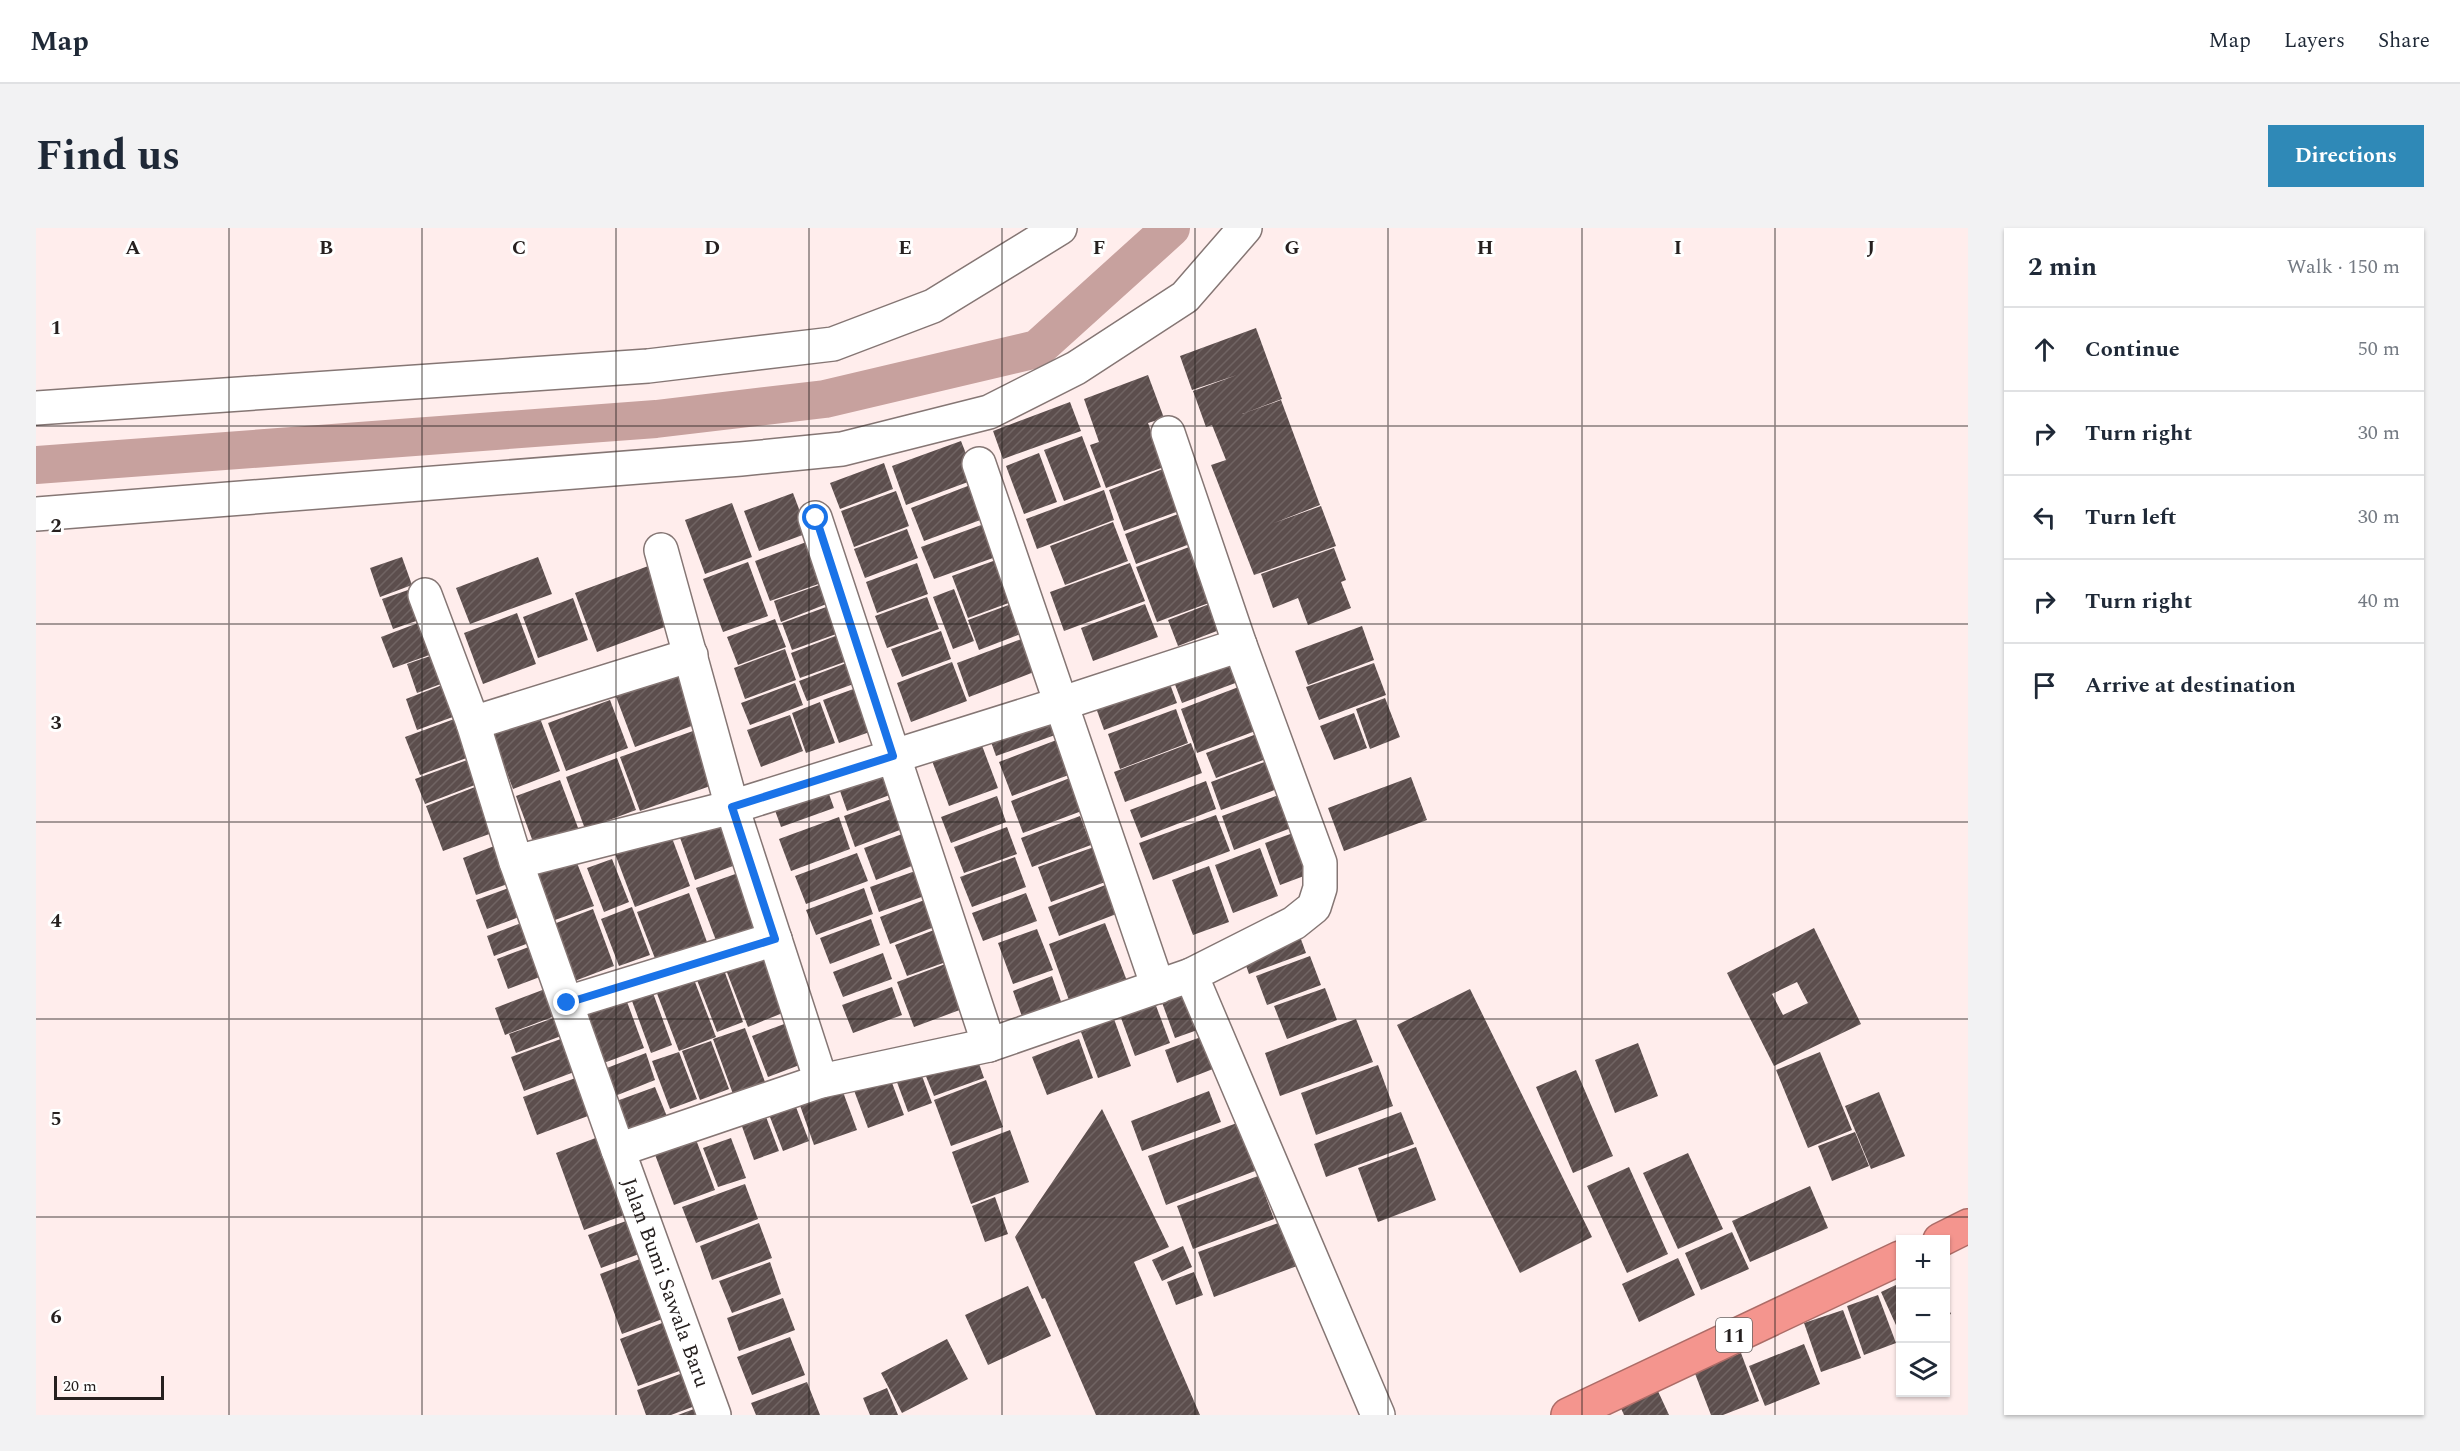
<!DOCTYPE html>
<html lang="en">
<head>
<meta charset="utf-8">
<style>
	body { margin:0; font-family:Spectral,serif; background:#f2f2f3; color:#1f2937 }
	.controls { position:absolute; right:18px; bottom:18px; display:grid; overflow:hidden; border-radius:0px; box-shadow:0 2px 4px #0004 }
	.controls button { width:54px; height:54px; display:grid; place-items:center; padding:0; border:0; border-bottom:2px solid #e0e1e3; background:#fff; color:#1f2937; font:30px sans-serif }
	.scale { position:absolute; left:18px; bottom:15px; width:110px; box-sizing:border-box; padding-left:6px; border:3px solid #26201f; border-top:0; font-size:16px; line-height:21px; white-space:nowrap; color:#26201f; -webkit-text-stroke:4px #fff; paint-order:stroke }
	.stop { position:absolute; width:18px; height:18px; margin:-14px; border:4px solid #1a73e8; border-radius:50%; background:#fff }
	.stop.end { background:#1a73e8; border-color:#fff; box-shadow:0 2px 6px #0008 }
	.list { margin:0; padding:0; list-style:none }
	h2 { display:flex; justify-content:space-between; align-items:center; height:78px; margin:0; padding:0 24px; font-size:26px }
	h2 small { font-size:20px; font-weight:400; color:#747a83 }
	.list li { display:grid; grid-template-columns:39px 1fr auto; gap:18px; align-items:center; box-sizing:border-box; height:84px; padding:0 24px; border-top:2px solid #e0e1e3 }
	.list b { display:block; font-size:22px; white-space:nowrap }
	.list em { font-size:20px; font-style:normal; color:#747a83 }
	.icon { flex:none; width:33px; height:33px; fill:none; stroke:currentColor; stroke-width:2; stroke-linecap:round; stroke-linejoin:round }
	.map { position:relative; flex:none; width:1932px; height:1187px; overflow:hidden; border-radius:0px }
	header { display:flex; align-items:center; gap:36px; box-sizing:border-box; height:84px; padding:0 30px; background:#fff; border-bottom:2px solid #e0e1e3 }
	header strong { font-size:28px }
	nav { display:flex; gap:33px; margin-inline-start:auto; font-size:21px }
	.intro { display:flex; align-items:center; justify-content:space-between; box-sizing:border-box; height:144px; padding:0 36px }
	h1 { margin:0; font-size:42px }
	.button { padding:15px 27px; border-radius:0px; background:#2f89b7; color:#fff; font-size:21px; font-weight:700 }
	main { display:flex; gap:36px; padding:0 36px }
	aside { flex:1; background:#fff; border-radius:0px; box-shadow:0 2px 4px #0004 }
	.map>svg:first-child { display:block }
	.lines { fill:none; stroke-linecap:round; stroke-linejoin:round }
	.canal { stroke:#c7a19e; stroke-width:38 }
	.building { fill:url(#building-hatch); fill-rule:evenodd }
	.minor-casing { stroke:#857674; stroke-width:36 }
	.highway-casing { stroke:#ac6c67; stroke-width:36 }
	.minor { stroke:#fff; stroke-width:33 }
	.highway { stroke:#f4958e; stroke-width:33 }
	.route { stroke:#1a73e8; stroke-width:8 }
	.grid { fill:none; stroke:#26201f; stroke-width:1.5; stroke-opacity:0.55 }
	.labels { text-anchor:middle; stroke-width:6; stroke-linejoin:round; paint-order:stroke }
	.shield { fill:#fff; stroke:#676362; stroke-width:1.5 }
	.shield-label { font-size:20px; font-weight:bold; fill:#26201f }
	.street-label { font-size:21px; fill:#26201f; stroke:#fff }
	.grid-label { font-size:20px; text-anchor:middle; font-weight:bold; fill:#26201f; stroke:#fff; stroke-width:6; stroke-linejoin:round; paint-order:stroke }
</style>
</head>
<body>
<header>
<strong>Map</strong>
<nav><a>Map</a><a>Layers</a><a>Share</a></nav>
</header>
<div class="intro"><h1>Find us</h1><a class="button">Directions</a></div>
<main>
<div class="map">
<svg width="1932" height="1187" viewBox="0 0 1932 1187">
	<defs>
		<pattern id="building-hatch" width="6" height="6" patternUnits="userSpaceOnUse" patternTransform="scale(1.5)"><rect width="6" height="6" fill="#5c4e4d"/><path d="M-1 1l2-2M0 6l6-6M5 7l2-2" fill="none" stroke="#706463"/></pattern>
	</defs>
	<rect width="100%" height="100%" fill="#ffedec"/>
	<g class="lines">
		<path class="canal" d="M0,237L620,191L789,171L1001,121L1135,0"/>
	</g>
	<path class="building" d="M1220,100L1246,171L1206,186L1245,172L1284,277L1238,295L1285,278L1300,318L1218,347L1175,237L1190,232L1176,197L1170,199L1157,163L1201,147L1156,162L1144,128Z
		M1112,147L1128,190L1112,195L1128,239L1070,260L1054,217L1063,214L1048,171Z
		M1034,174L1045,203L967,231L957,203Z
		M1046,208L1065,259L1028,273L1008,222Z
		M925,213L940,251L870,277L856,238Z
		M1003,225L1021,274L988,286L970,238Z
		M848,235L857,261L804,281L794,255Z
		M1127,241L1143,283L1088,303L1073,262Z
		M942,254L955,288L888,313L875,280Z
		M1068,262L1078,292L1001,321L990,291Z
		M860,263L873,298L818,319L805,283Z
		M757,265L772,305L723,323L708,283Z
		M696,275L716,329L669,346L649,292Z
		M1169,276L1181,306L1100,336L1089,306Z
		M959,292L971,325L898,351L885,319Z
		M1077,294L1092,333L1029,357L1014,318Z
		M871,301L882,330L829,350L818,321Z
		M773,313L788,354L734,373L719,333Z
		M1161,316L1181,372L1121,394L1100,339Z
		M1298,320L1310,352L1305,354L1315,380L1272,397L1262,370L1237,380L1225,346Z
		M971,328L986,370L932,390L916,348Z
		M366,329L376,357L344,369L334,340Z
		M502,329L516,366L434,396L420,360Z
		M712,334L732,388L687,404L667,351Z
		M881,335L892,366L841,385L830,354Z
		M1094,335L1109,373L1028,403L1014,364Z
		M615,337L637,396L561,424L539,365Z
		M786,356L793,375L745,394L738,373Z
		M375,361L386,391L357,401L346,371Z
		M918,361L938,413L917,421L897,369Z
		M1194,368L1204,394L1142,418L1132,392Z
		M891,369L903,401L851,420L839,388Z
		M537,370L552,412L502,430L487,389Z
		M989,371L1000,400L943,422L932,392Z
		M1109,376L1122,409L1057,433L1045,400Z
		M793,378L803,405L756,422L746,395Z
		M481,385L500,436L447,456L428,405Z
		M739,391L750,419L702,437L691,409Z
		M390,392L402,424L357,440L345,409Z
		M1326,398L1338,432L1272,457L1259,423Z
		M815,402L825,428L764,450L755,425Z
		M905,403L915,431L866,449L855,421Z
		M999,406L1011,439L933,469L921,435Z
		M749,421L760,452L709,471L698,440Z
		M1200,422L1210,451L1146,475L1135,446Z
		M400,426L410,454L381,465L371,436Z
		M826,429L834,450L771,473L763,453Z
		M916,434L931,473L875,494L861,455Z
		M1338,435L1350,467L1283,492L1270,459Z
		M1128,440L1141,475L1068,502L1055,466Z
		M641,443L661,496L599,519L579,466Z
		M414,454L425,486L381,502L370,471Z
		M837,454L853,497L803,515L787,472Z
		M759,455L767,477L714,497L705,475Z
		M1213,455L1230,499L1161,525L1145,481Z
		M1349,470L1364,509L1334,521L1320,481Z
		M574,472L592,520L530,543L512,495Z
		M1022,473L1033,502L960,528L950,500Z
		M784,474L799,515L770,525L756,485Z
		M1140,481L1152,515L1084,541L1072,506Z
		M502,485L524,543L477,561L455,503Z
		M1318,485L1331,520L1298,532L1284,498Z
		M754,487L767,523L725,539L711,502Z
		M421,490L436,528L384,547L369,509Z
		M939,499L962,560L913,578L890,517Z
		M1234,501L1243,526L1180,550L1170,525Z
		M657,503L677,557L604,583L584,529Z
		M1044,503L1057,538L976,568L963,534Z
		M1155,515L1166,545L1089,574L1078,544Z
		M845,525L859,565L811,583L797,543Z
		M1247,527L1257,555L1185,582L1175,554Z
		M581,530L600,582L549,601L530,549Z
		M434,531L444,555L389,576L379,551Z
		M785,544L798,580L745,599L732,563Z
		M1039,548L1051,581L987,605L975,573Z
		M1375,549L1391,592L1308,623L1292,580Z
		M524,552L544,605L500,622L480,568Z
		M1170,553L1180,581L1105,610L1094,582Z
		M439,559L456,605L407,623L390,578Z
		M1256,562L1268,595L1198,622L1186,588Z
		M961,568L970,594L915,615L905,589Z
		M858,570L869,600L819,619L808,588Z
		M687,587L705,635L659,652L642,604Z
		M1180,587L1194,623L1117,652L1103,615Z
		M1044,588L1055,617L996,639L985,610Z
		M803,589L814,621L755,643L743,611Z
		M971,599L981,626L928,645L918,619Z
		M633,602L654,658L599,679L578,623Z
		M1260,604L1276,645L1244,657L1229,615Z
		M869,605L881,636L840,652L828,620Z
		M474,612L489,650L440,667L427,630Z
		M1058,619L1072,653L1015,674L1002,639Z
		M1224,620L1242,668L1197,685L1179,637Z
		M821,625L832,653L770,676L759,648Z
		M979,629L990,659L936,679L924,649Z
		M539,630L558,678L519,692L501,644Z
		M576,631L593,674L568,684L551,640Z
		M1173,638L1193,694L1157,707L1136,652Z
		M885,641L894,666L843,684L834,659Z
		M705,644L725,699L681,715L660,660Z
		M1072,656L1083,685L1023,708L1012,679Z
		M481,657L491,686L451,701L440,672Z
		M828,660L837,686L780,707L770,682Z
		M653,665L671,714L620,733L601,684Z
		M990,665L1001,693L947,713L936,685Z
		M891,671L901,698L854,716L844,689Z
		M596,679L614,727L583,738L565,691Z
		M557,681L578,738L536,754L515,697Z
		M504,688L512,708L458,728L451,708Z
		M835,691L844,717L794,736L784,710Z
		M1069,695L1091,753L1034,775L1013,716Z
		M1778,700L1825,796L1738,838L1691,745ZM1761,754L1772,775L1747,787L1736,766Z
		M1001,701L1017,742L977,756L962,715Z
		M898,702L910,734L871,748L859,717Z
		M1262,703L1270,725L1213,746L1205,724Z
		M506,714L517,744L472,761L461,731Z
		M730,718L754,782L712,799L687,734Z
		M847,725L856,751L807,769L797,744Z
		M1274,728L1285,757L1231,777L1220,748Z
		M912,735L929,780L878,799L861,754Z
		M654,741L680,809L643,823L617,755Z
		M688,742L707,794L681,804L661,752Z
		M1016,748L1028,782L989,797L977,763Z
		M517,758L527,785L469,807L459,780Z
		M856,759L866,787L817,805L806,777Z
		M1152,759L1167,800L1139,810L1124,769Z
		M1289,760L1301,792L1251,811L1238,778Z
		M1434,761L1556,1009L1484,1045L1361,797Z
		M617,765L636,817L615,825L596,773Z
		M590,771L608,820L565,836L547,786Z
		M1119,775L1134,815L1099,828L1084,787Z
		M526,787L533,805L480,825L473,806Z
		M1078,791L1095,838L1062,850L1045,804Z
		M1320,791L1337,834L1244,868L1229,825Z
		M759,792L774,833L732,849L716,808Z
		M709,800L729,854L697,866L677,811Z
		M932,804L948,850L898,868L880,824Z
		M533,808L546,841L488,863L475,829Z
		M1165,809L1177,841L1141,855L1129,822Z
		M1043,811L1057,850L1011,867L996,829Z
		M675,813L693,861L664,872L646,823Z
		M1602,815L1622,868L1579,885L1559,832Z
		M643,824L661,871L634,881L616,833Z
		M1784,824L1816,902L1772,920L1740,842Z
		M610,825L619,852L574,870L563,843Z
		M879,829L896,875L872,884L855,838Z
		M849,836L868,887L832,900L813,849Z
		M1342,837L1357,878L1280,907L1265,865Z
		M1540,842L1577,928L1537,945L1500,859Z
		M545,848L560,885L501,907L487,869Z
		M950,852L967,899L915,918L898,872Z
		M803,853L821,902L778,917L761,869Z
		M619,859L632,891L587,908L575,875Z
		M1173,863L1185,894L1106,923L1095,893Z
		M1843,864L1869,928L1835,941L1809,878Z
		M755,866L773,913L747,923L729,876Z
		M727,881L743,923L718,932L703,890Z
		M1066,881L1133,1019L1098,1034L1164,1187H1060L1009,1070L1006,1071L979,1009Z
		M1365,884L1378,916L1290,949L1278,916Z
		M1201,895L1219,943L1130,977L1112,928Z
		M974,902L993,954L935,976L916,924Z
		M578,903L607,980L548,1002L520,925Z
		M1819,904L1833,938L1796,953L1782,918Z
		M659,909L679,962L638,977L618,924Z
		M695,910L710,950L682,959L667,920Z
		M1380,919L1400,972L1342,994L1322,940Z
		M1652,925L1687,1001L1642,1021L1607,945Z
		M1593,939L1632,1026L1591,1045L1551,958Z
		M1222,948L1238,991L1157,1021L1141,978Z
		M709,956L722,991L660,1015L646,979Z
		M1774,958L1792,1000L1714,1034L1696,993Z
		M959,969L972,1006L949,1014L936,978Z
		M601,989L614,1022L565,1040L552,1007Z
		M1245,994L1261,1038L1178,1069L1162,1024Z
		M723,995L736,1030L676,1052L664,1018Z
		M1696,1004L1713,1041L1665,1062L1649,1025Z
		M1147,1018L1156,1039L1126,1053L1116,1032Z
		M617,1026L640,1086L586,1106L564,1046Z
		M1642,1030L1659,1067L1603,1094L1586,1056Z
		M734,1034L745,1066L696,1085L683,1053Z
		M1158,1044L1167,1067L1140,1077L1131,1054Z
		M1864,1055V1106L1845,1064Z
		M992,1058L1015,1108L952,1137L929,1087Z
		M1842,1067L1860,1115L1828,1127L1811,1078Z
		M747,1070L759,1102L703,1123L691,1090Z
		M1910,1075L1915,1086L1910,1088Z
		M1807,1082L1825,1130L1785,1144L1768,1095Z
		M639,1090L657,1138L602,1158L584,1111Z
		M754,1109L769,1147L716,1167L701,1129Z
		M911,1111L932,1151L866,1185L845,1145Z
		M1768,1116L1784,1156L1729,1178L1713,1138Z
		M1705,1125L1723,1173L1687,1187H1675L1658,1143Z
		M663,1139L675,1172L635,1187H610L601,1162Z
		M771,1154L784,1187H720L715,1175Z
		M851,1160L862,1187H834L827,1170Z
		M1621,1161L1633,1187H1588L1584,1178Z
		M679,1173L684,1187H642Z"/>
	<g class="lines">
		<defs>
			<g id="minor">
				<path d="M0,180L612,138L797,116L897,78L1024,0"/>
				<path d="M1132,205L1204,417L1284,635V660L1278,679L1258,695L1155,747L1342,1187"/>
				<path d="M943,236L1122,759"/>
				<path d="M0,286L705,231L806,221L953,184L1040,140L1149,69L1209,0"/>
				<path d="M779,290L953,817"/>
				<path d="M625,322L696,579L785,853"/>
				<path d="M389,367L437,495L480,634L582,922L785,853L953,817L1155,747"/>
				<path d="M437,495L655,427"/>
				<path d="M480,634L696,579L1024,476L1204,417"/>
				<path d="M531,775L739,711"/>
				<path id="s1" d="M582,922L678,1187"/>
			</g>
			<path id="highway" d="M1904,1012L1932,998
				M1532,1187L1864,1030"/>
		</defs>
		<use href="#minor" class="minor-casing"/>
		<use href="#highway" class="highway-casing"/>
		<use href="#minor" class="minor"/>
		<use href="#highway" class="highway"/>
	</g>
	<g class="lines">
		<path class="route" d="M531,775L739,711L696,579L857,528L780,290"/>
	</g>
	<path class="grid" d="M193,0V1187M386,0V1187M580,0V1187M773,0V1187M966,0V1187M1159,0V1187M1352,0V1187M1546,0V1187M1739,0V1187M0,198H1932M0,396H1932M0,594H1932M0,791H1932M0,989H1932"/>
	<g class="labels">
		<rect class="shield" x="1680" y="1090" width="36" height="34" rx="4.5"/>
		<g class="shield-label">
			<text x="1698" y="1114">11</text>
		</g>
		<g class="street-label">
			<text dy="7" stroke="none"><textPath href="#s1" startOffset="141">Jalan Bumi Sawala Baru</textPath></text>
		</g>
	</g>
	<g class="grid-label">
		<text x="97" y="26">A</text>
		<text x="290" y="26">B</text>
		<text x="483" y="26">C</text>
		<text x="676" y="26">D</text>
		<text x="869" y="26">E</text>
		<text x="1063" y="26">F</text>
		<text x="1256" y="26">G</text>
		<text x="1449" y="26">H</text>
		<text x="1642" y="26">I</text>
		<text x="1835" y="26">J</text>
		<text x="20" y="106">1</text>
		<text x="20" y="304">2</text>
		<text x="20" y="501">3</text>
		<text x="20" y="699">4</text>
		<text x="20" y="897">5</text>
		<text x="20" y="1095">6</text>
	</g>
</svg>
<div class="controls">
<button>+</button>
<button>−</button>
<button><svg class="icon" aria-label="layers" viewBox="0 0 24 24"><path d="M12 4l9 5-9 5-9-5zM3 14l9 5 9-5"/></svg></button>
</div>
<div class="scale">20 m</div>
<div class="stop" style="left:780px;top:290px"></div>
<div class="stop end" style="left:531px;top:775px"></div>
</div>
<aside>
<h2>2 min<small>Walk · 150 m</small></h2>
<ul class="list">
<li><svg class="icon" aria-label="ahead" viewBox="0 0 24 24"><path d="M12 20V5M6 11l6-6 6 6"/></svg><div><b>Continue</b></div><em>50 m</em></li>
<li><svg class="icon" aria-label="right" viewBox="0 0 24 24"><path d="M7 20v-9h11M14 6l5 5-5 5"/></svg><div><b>Turn right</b></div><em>30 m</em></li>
<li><svg class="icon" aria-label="left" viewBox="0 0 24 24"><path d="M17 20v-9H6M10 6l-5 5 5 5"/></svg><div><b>Turn left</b></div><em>30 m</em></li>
<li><svg class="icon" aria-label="right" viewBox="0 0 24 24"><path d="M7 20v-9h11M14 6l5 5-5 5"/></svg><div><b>Turn right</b></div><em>40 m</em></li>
<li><svg class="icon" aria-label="arrive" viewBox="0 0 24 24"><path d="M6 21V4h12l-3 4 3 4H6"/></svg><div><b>Arrive at destination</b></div></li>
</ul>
</aside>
</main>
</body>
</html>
